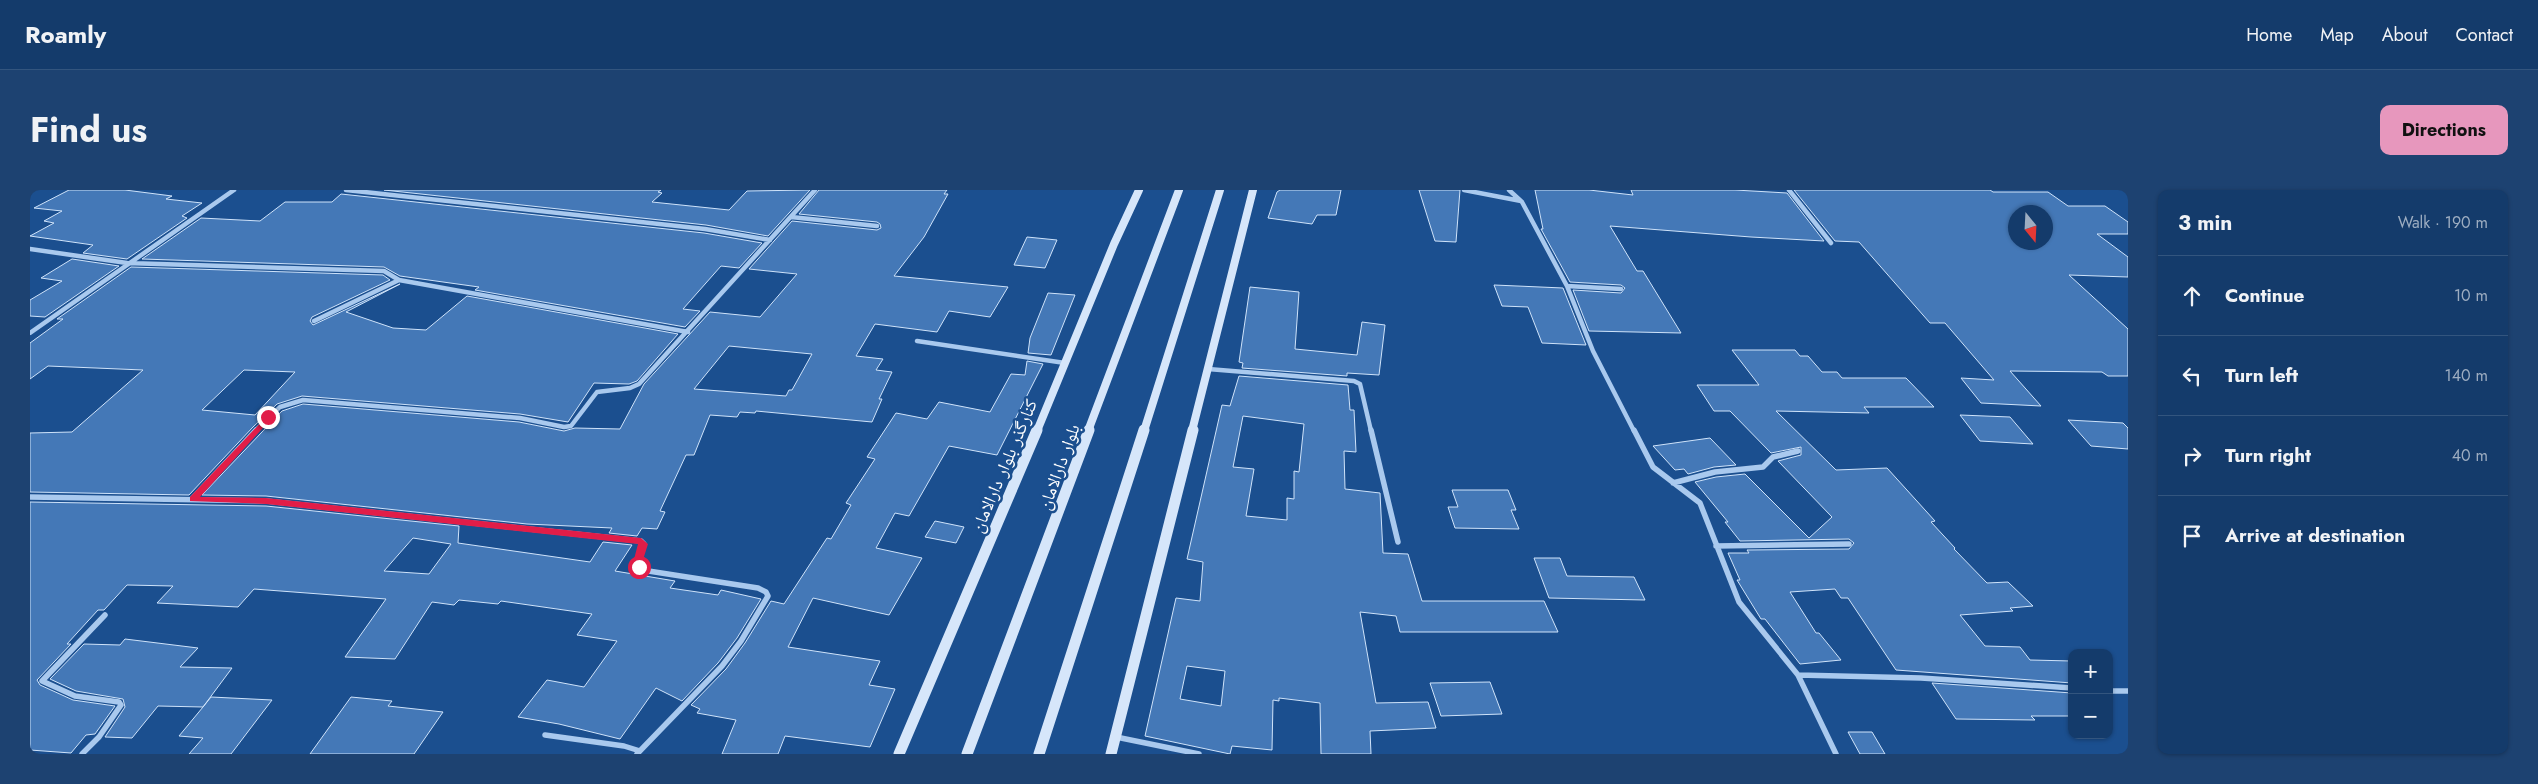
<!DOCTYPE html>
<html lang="en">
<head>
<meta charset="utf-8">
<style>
	body { margin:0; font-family:Jost,"Noto Naskh Arabic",sans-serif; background:#1d4271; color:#f1f3f6 }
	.controls { position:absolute; right:15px; bottom:15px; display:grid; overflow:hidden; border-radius:10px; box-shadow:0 1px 4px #0004 }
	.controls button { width:45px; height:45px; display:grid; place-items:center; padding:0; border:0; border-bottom:1px solid #33557e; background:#143b6b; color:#f1f3f6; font:25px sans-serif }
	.compass { position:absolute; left:1978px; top:15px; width:45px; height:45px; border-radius:50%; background:#143b6b; box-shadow:0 1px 4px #0004; rotate:162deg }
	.stop { position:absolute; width:15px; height:15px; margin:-11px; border:4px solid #e11d48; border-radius:50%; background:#fff }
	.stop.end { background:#e11d48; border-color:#fff; box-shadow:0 1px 5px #0008 }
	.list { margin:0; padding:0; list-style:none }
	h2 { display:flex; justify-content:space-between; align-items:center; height:65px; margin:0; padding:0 20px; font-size:21px }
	h2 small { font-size:16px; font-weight:400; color:#9dadc1 }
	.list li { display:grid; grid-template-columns:32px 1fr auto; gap:15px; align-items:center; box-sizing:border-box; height:80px; padding:0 20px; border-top:1px solid #33557e }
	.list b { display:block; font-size:19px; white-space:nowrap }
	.list em { font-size:16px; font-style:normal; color:#9dadc1 }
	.icon { flex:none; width:28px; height:28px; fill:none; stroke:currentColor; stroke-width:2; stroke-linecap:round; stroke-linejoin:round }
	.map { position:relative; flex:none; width:2098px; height:564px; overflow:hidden; border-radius:10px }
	header { display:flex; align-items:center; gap:30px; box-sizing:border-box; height:70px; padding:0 25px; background:#143b6b; border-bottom:1px solid #33557e }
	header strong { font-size:24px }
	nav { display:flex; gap:28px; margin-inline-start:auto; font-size:18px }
	.intro { display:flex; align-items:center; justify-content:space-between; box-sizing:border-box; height:120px; padding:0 30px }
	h1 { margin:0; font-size:35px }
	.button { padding:12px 22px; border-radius:10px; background:#e797bd; color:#111; font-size:18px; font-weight:700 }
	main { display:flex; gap:30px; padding:0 30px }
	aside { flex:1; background:#143b6b; border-radius:10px; box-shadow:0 1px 4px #0004 }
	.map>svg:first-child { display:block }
	.building { fill:#4478b7; stroke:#cfe3fa; fill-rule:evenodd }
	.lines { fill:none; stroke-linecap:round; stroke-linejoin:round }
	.street-far1 { stroke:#a9c9ee; stroke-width:4.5 }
	.street { stroke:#a9c9ee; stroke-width:5.5 }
	.secondary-far1 { stroke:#d6e6fa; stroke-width:8 }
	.secondary { stroke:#d6e6fa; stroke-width:11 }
	.route { fill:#e11d48 }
	.labels { text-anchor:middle; stroke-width:5; stroke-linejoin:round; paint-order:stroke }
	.street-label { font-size:18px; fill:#fff; stroke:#1b4f8f }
</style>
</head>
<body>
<header>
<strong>Roamly</strong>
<nav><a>Home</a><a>Map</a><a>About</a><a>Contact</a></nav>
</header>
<div class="intro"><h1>Find us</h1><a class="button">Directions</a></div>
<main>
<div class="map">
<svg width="2098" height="564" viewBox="0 0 2098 564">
	<rect width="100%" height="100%" fill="#1b4f8f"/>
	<path class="building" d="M39,0H95L142,6L136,9L172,13L152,26L157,28L97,69L53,63L63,55L0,46L24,33L14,31L32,21L4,18Z
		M354,0H631L628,2L632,3L622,12L699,20L717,1L780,0L738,46L676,35Z
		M789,0H917L914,4H918L894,47L864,86L978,97L960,127L919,121L907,142L845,134L826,166L853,169L846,180L862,182L849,209H852L842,232L726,221L725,223L710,222L707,227L680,225L664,265H656L630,321L635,322L627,339L612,338L607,346L579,343L582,338L497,334L236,306L172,305L252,221L273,214L489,232L534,241L545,238L590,239L614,194L680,122L730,127L767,84L719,79L762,31L847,40L851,38L850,34L847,32L769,24ZM699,156L751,161L782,164L762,200H759L756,206L664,199Z
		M1250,0H1311L1306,25H1287L1282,34L1238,28L1247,2Z
		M1389,0H1430L1426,52L1405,51Z
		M1505,0H1559L1603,5L1601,0H1705L1757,3L1794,51L1721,47L1580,36L1607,81H1613L1651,143L1559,141L1543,100L1591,103L1595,98L1591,95L1540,92L1511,39H1513Z
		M1764,0H1960L1963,2H2018L2038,16H2075L2098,32V44H2067L2098,67V87L2039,85L2098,139V186H2078L2072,182L1980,181L2011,216L1951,213L1931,188L1964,190L1915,133H1900L1829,52L1805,51ZM1986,22H2016V52H1986Z
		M311,4L674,43L732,53L709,78L691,76L653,119L670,121L655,137L445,100L449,97L370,86L354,77L112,69L171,28L230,31L255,12H302Z
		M997,47L1027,50L1015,78L984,75Z
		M42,69L89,76L15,127L0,126V110L32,91L11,88Z
		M101,77L353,85L360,90L282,127L280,131L283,135L370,94L316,122L363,138L396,140L437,106L648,144L607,191L599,194L564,193L538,232L490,224L272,206L247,214L223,237L159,305L0,302V243L42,242L113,180L18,176L0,189V153L33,129H27ZM214,180L265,182L225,225L172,220Z
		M1464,95L1533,98L1556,155L1512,153L1498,117L1472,116Z
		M1220,97L1269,102L1265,159L1327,165L1332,132L1355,135L1349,185L1317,183V186L1212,178L1213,173L1209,172Z
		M1018,103L1045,105L1021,165L998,163L1000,148Z
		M1702,160H1765L1770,166H1778L1792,182H1807L1812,188H1876L1904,217H1834L1839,223L1746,221L1806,280L1857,278L1905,331L1901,332L1925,358L1924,359L1957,393L1978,392L2003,416L1980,418L1983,421L1930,425L1955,456L1990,457L2000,470L2042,471V493L1866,480L1818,408H1811L1805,399L1760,402L1786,443H1789L1811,470L1770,474L1735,429H1731L1707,390H1710L1698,363H1719L1717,360L1819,359L1824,353L1819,349L1710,351L1695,332H1698L1665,292L1686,287L1715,284L1779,348L1802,327L1748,271L1771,265V257L1741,263L1700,221H1684L1667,195H1729Z
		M997,171L1013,174L967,265L919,256L879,326L865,323L846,358L892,368L859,425L783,408L758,457L850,471L839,495L865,499L840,557L755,546L748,564H692L706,530L667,523L670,519L661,515L696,479L715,453L741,411L754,414L797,348L801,349L821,315L816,313L845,269L837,267L866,223L897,229L909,212L960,222L981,184L995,185Z
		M1209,186L1318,195L1320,220H1324L1326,262L1314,261L1315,299L1350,303L1353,363L1378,364L1392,411H1514L1528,442H1370L1366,426L1330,422L1346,513L1398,512L1406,538L1340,541L1341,564H1291L1290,513L1249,508V511L1243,510L1242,560L1202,556L1200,564L1115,546L1146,408L1170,411L1173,372L1157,369L1192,215L1200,216ZM1213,226L1274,234L1269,282L1264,281V309L1257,308V330L1216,326L1224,279L1203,277ZM1157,476L1195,481L1191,516L1150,509Z
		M1930,225L1980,227L2003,254L1950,251Z
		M2038,230L2093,233L2098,238V259L2061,256Z
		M1680,248L1706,275L1684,277L1658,284L1654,279L1645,280L1623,256Z
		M1422,300H1478L1486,320H1481L1489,339L1425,338L1418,317H1428Z
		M0,312L236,316L429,336L428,353L560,372L573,352L602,355L585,381L645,391L640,398L688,405L691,400L731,409L707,448L688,473L652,511L626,498L590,549L529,534L488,527L517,490L554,497L587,451L547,445L562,424L471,411L468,414L429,410L424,415L402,412L365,469L315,467L356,409L224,399L208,417L127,413L143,396L97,395L74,420H68L37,454H41L7,490L10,495L43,510L85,516L65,544L56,545L41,563L0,560ZM383,348L421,354L399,384L354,381Z
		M905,331L934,337L926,353L895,347Z
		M1504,368H1530L1537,386L1604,387L1615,410L1519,408Z
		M95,449L168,458L150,477L202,478L173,517L181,507L242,510L201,564H159L173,548L149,546L173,517L128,516L102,548L75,547L95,517L93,509L46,501L20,489L54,454L90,455Z
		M1460,492L1472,524L1411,526L1400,493Z
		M1902,493L2042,503V526H2001L2005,530L1926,529Z
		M321,507L362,511L358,516L413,522L384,564H280Z
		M1818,542H1842L1855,564H1830Z"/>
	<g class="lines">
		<path class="street-far1" d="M316,0L675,39L740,50
			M1434,0L1491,11
			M1479,0L1492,12L1537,96L1563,161L1604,241
			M1759,0L1801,53
			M761,27L847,36
			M0,59L97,73L354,81L369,90L658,142
			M1537,96L1591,99
			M284,131L369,90
			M0,143L204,0
			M887,151L1035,173
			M1178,179L1324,191L1330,194L1341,241
			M225,241L250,217L273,210L490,228L534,237L541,236L567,202L600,198L609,194L785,0"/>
		<path class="street" d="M1341,240L1368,352
			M1604,240L1623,277L1670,313L1709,412L1768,485L1806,564
			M1643,293L1685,282L1733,277L1743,267L1768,261
			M0,307L236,311L611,351L614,354L608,373L612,380L728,398L736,402L738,406L711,451L692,476L607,564
			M162,309L226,240
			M1686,356L1819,354
			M1768,485L1891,488L2042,498
			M2079,501H2098
			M515,545L594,556L610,561
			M1086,547L1169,564
			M52,564L69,547L91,515L89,512L45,506L12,491L75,425"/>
		<path class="secondary-far1" d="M1007,241L1084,54L1109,0
			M1058,241L1149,0
			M1114,241L1190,0
			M1162,241L1223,0"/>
		<path class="secondary" d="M869,564L1007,240
			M937,564L1059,240
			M1009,564L1114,240
			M1081,564L1163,240"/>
	</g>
	<path class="route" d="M238,225L242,227L241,229L170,307L236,308L611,348L618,354L612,373L614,377L606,379L603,373L608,354L236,314L160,311V307Z"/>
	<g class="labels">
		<g class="street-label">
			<text transform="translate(974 276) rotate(-67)" y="6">کنارگذر بلوار دارالامان</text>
			<text transform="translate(1029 277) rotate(-70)" y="6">بلوار دارالامان</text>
		</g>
	</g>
</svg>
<div class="controls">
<button>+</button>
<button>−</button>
</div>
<svg class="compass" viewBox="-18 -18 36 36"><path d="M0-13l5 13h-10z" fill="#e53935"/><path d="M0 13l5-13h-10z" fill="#9dadc1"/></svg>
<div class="stop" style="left:609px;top:377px"></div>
<div class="stop end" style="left:238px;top:227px"></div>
</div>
<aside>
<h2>3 min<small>Walk · 190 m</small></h2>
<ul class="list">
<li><svg class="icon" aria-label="ahead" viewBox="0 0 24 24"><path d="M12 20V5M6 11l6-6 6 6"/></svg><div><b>Continue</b></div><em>10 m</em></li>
<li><svg class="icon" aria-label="left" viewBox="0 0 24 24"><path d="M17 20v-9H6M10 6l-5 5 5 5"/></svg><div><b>Turn left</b></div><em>140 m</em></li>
<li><svg class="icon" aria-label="right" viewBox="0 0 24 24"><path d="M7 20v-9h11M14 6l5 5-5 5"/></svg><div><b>Turn right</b></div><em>40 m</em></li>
<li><svg class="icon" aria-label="arrive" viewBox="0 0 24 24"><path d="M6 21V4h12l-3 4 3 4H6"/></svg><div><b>Arrive at destination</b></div></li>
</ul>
</aside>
</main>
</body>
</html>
